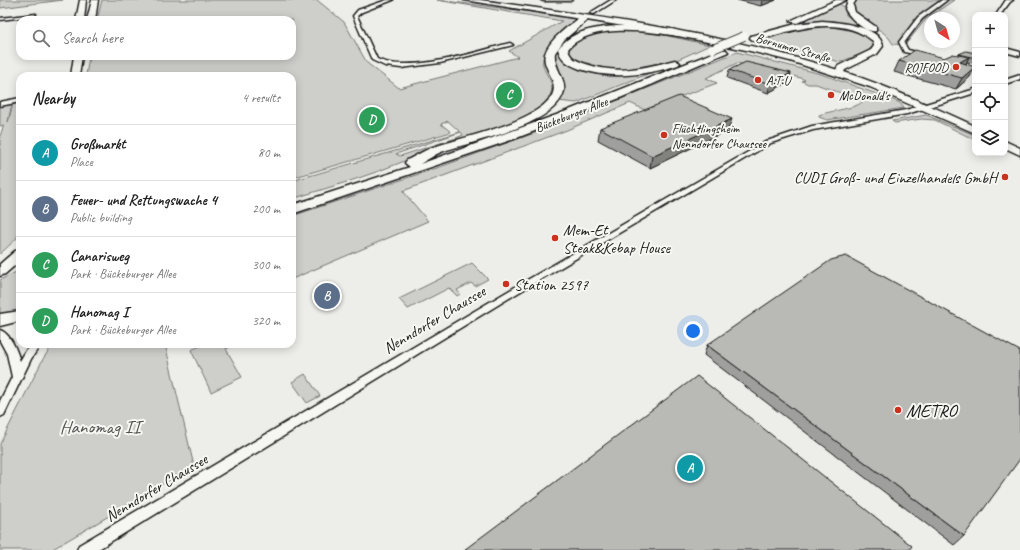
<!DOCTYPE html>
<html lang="en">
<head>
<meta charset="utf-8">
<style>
	body { margin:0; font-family:Caveat,sans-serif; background:#f6f6f6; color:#222 }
	.controls { position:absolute; right:12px; top:12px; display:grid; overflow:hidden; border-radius:8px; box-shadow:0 2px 10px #0003 }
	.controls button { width:36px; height:36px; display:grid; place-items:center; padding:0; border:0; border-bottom:1px solid #e0e0e0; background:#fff; color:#222; font:20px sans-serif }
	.compass { position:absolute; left:924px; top:12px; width:36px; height:36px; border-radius:50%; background:#fff; box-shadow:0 2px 10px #0003; rotate:143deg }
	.you { position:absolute; left:693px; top:331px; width:14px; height:14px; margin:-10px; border:3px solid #fff; border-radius:50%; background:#1a73e8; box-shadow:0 0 0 6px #1a73e833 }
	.badge { display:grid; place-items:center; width:26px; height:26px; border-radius:50%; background:#c8321e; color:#fff; font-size:13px; font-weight:700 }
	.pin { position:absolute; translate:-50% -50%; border:2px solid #fff; box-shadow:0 1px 4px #0006 }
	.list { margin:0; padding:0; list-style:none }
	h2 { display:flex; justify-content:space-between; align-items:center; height:52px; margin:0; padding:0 16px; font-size:17px }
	h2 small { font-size:13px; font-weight:400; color:#767676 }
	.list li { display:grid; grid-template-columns:26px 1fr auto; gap:12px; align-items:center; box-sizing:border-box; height:56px; padding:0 16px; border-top:1px solid #e0e0e0 }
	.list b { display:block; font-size:15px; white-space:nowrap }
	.list p { margin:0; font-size:13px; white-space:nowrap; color:#767676 }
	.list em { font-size:13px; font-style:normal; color:#767676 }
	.icon { flex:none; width:22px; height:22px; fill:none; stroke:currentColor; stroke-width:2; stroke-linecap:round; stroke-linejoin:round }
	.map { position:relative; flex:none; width:1020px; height:550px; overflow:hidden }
	.search { position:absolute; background:#fff; box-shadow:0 2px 10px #0003; left:16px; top:16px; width:280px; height:44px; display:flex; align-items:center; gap:10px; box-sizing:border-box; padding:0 14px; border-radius:12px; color:#767676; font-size:15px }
	.panel { position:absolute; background:#fff; box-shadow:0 2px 10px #0003; left:16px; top:72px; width:280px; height:276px; border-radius:12px }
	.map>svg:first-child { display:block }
	.green { fill:#cececb; stroke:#757574; fill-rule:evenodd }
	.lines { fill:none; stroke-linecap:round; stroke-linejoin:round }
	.street-casing { stroke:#1c1c1c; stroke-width:3 }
	.secondary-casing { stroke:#1c1c1c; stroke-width:3 }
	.primary-casing { stroke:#1c1c1c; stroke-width:3 }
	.highway-casing { stroke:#1c1c1c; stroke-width:3 }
	.street { fill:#f6f6f2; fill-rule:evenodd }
	.secondary { fill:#f6f6f2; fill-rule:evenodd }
	.primary { fill:#f6f6f2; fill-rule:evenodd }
	.highway { fill:#f6f6f2; fill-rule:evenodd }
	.highway-bridge-casing { stroke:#1c1c1c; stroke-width:10; stroke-linecap:butt }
	.highway-bridge { stroke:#f6f6f2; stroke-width:8 }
	.wall { fill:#9f9f9d; stroke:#1c1c1c }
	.shaded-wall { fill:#82827f; stroke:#1c1c1c }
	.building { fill:#b9b9b6; stroke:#1c1c1c }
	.poi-dot { fill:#c8321e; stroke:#f6f6f2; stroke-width:1.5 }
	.labels { text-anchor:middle; stroke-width:4; stroke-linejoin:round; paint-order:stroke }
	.far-street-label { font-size:13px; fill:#1c1c1c; stroke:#f6f6f2 }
	.far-poi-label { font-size:13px; fill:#1c1c1c; stroke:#f6f6f2; text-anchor:start }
	.poi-label { font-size:16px; fill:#1c1c1c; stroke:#f6f6f2; text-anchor:start }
	.street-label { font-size:16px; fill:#1c1c1c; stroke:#f6f6f2 }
	.near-poi-label { font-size:19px; fill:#1c1c1c; stroke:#f6f6f2; text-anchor:start }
	.near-park-label { font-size:19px; fill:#515151; stroke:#f6f6f2 }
</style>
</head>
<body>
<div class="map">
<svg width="1020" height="550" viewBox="0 0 1020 550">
	<rect width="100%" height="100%" fill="#edede9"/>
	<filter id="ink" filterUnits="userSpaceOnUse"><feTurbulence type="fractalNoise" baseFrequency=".025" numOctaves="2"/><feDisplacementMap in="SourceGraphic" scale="8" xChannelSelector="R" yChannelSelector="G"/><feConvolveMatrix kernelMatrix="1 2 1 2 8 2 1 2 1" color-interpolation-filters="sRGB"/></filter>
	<g filter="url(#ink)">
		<path class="green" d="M0,0H63L0,8Z
			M102,0H317L344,22L367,63L399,88L518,57L509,51L562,21L437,0L565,16L577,20C566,30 546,43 543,59C540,75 562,82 546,101C530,121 476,134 450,143C425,152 401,163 376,172C349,182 320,190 292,199V181L460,132L448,121L441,124L451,132L292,178V76H86L89,56H292V20H97ZM461,132L463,135L456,138L400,156L396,154Z
			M857,0H954L926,19L905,45L893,44C884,26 860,25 852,7Z
			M840,4L844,7L846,15L880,36L826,22L803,21Z
			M586,21H587L560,47L587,70L655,71L576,103L558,101C577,76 548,70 553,56C558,41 575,31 586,21Z
			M826,26L859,32L875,40L876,44L866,52L840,62L763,42L792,29Z
			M641,30L710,45C694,52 677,61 661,65C636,71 582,77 568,51C573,30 624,31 641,30Z
			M737,52L821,74L891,99L900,103L904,108L827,120L819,117V115C829,111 859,108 863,101L816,84H808L802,81L805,80L801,78L737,63L706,78L717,83L645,110L630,103L567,130L403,191L428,221L292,279V216L437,168L554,126Z
			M20,103V231L16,239L0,254V136L4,125L0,126V106L12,104L8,122L13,104Z
			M926,115L975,135V140L935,120L921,119L895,123L892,121Z
			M472,263L488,279L475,286L471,283L457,290L460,294L457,296L449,288L408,309L399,299Z
			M20,270V311L0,315V280Z
			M53,344H165L194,466L51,550H0V444L43,359Z
			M205,344H236L226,349L242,377L211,392L191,350Z
			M305,374L320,396L307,403L292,382Z"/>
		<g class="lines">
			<defs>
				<path id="street" d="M387,0H393L362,12L357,16L377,59C410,74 475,52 510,43L513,45L440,63L401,68L385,66L372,60L353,16L358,10Z
					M541,0H572L570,1H543Z
					M611,0H616L594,14L590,13Z
					M942,0H947L922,19L904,43L908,50L925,54V56L904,52L899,42L918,17Z
					M1006,0H1013L1010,2L1000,15H996Z
					M36,14L34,16L0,20V18Z
					M1005,48L1020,52V56L1005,52Z
					M1020,75V79L1005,84V80Z
					M975,89V93L907,114L813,130L771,143L516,294L97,550H77L79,545L510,290L767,141L812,126L906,110Z
					M20,98V102L0,106V102Z
					M0,330C11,334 17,351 20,361L30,344H41L31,359L4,415L0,417V401L12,377L7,354L0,341Z"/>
				<path id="secondary" d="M464,0H480C601,17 724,33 841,71C887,86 931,106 975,126V133L870,87L790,61L746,50L654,31Z
					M1005,141L1020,148V155L1005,148Z"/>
				<path id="primary" d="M80,0H86L84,20H76Z
					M92,0H98L95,20H87Z
					M74,56H82L79,76H71Z
					M20,250V261L5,274L0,276V264L15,251Z
					M20,311V321L0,326V314Z"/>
				<path id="highway" d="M836,0H846L797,23L790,21Z
					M848,0H856L853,5L855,12L876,27V31C865,33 850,18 845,9Z
					M584,15L591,17L564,40L555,53C553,67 566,77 564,91C556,126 471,141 441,152C434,155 427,160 420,164L559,114L720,50H726L728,52L620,98L514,139L292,214V205L410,167L405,163L407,160C416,156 424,150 434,147C463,137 534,123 551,97C561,81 541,69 545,54C550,38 571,24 584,15Z
					M822,21C838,22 880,26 883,46L877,54L845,70L842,76L839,77L834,74L838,66L871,50L874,46L873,41C838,13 791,31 754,41L750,38L751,36L796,24Z
					M616,26C629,26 675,26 682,33L678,36C646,31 591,23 568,49C570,59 578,61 586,64C616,75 645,68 675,60L680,63L678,65C646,75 613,80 580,69C570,65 561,61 558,49C572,30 595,28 616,26Z"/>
			</defs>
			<use href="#street" class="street-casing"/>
			<use href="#secondary" class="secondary-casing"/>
			<use href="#primary" class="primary-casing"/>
			<use href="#highway" class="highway-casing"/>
			<use href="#street" class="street"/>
			<use href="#secondary" class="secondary"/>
			<use href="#primary" class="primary"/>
			<use href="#highway" class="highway"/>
			<defs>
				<path id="highway-bridge" d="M713,49L744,36"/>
			</defs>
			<use href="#highway-bridge" class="highway-bridge-casing"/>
			<use href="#highway-bridge" class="highway-bridge"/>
		</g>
		<path class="wall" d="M737,0H776L761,6Z
			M975,53V62L973,63L967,62L966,64L970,77L956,89L894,72L899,61L944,58L959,55V54Z
			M729,70L788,82L768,93L727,78Z
			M600,128L728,130L650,168L598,140Z
			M707,345L964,536L954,545L704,355Z"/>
		<path class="shaded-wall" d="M762,0H776L761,6Z
			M969,57L964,68L960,62Z
			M975,67L970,77L956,89L962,78Z
			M791,73L788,82L768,93L770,84Z
			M732,119L728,130L650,168L652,156Z"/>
		<path class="building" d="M915,50L944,58L953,54L969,57L960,62L975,67L962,78L899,61Z
			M966,51L975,53V58L959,54Z
			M746,62L791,73L770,84L729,70Z
			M679,96L732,119L652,156L600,128Z
			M846,256L1020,351V459L964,536L707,345L831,260Z
			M697,376L912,546L909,550H464Z"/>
	</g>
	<g class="poi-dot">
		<circle cx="956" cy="67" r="4"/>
		<circle cx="758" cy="80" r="4"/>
		<circle cx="831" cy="95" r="4"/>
		<circle cx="664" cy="135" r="4"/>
		<circle cx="1005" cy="177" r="4"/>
		<circle cx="555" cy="238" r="4"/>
		<circle cx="506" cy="284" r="4"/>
		<circle cx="898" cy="410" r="4"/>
	</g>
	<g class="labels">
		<g class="far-street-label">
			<text transform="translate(793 47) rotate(16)" y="5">Bornumer Straße</text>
			<text transform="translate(571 114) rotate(-21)" y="5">Bückeburger Allee</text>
		</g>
		<g class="far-poi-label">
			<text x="948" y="72" text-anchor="end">ROJFOOD</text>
			<text x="766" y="85">A.T.U</text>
			<text x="839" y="100">McDonald's</text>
			<text x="672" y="133">Flüchtlingsheim<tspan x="672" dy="15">Nenndorfer Chaussee</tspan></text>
		</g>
		<g class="poi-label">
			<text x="997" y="183" text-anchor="end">CUDI Groß- und Einzelhandels GmbH</text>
			<text x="563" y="235">Mem-Et<tspan x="563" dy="18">Steak&amp;Kebap House</tspan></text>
			<text x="514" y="290">Station 2597</text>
		</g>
		<g class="street-label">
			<text transform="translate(434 319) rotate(-31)" y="6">Nenndorfer Chaussee</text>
			<text transform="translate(156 487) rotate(-31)" y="6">Nenndorfer Chaussee</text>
		</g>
		<g class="near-poi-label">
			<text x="906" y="417">METRO</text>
		</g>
		<g class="near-park-label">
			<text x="100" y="433">Hanomag II</text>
		</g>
	</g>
</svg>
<div class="controls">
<button>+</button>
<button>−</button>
<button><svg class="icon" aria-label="locate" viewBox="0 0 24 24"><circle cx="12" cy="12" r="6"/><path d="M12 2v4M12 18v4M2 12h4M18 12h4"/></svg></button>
<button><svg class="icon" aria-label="layers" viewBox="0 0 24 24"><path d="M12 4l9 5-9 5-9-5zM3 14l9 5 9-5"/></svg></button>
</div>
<svg class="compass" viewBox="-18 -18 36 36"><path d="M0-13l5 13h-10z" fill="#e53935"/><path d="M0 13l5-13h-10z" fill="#767676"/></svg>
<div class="you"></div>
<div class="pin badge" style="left:690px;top:468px;background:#0f9aa8">A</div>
<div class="pin badge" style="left:327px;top:296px;background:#5c6f8a">B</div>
<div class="pin badge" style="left:509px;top:95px;background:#2e9e5b">C</div>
<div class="pin badge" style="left:372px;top:120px;background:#2e9e5b">D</div>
<div class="search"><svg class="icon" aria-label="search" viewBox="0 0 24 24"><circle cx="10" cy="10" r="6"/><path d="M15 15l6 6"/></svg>Search here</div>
<section class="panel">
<h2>Nearby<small>4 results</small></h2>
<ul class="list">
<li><span class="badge" style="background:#0f9aa8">A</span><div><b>Großmarkt</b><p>Place</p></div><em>80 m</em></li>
<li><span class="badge" style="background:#5c6f8a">B</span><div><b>Feuer- und Rettungswache 4</b><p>Public building</p></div><em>200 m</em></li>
<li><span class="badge" style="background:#2e9e5b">C</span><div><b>Canarisweg</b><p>Park · Bückeburger Allee</p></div><em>300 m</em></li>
<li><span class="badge" style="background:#2e9e5b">D</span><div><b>Hanomag I</b><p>Park · Bückeburger Allee</p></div><em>320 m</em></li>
</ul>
</section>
</div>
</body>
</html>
